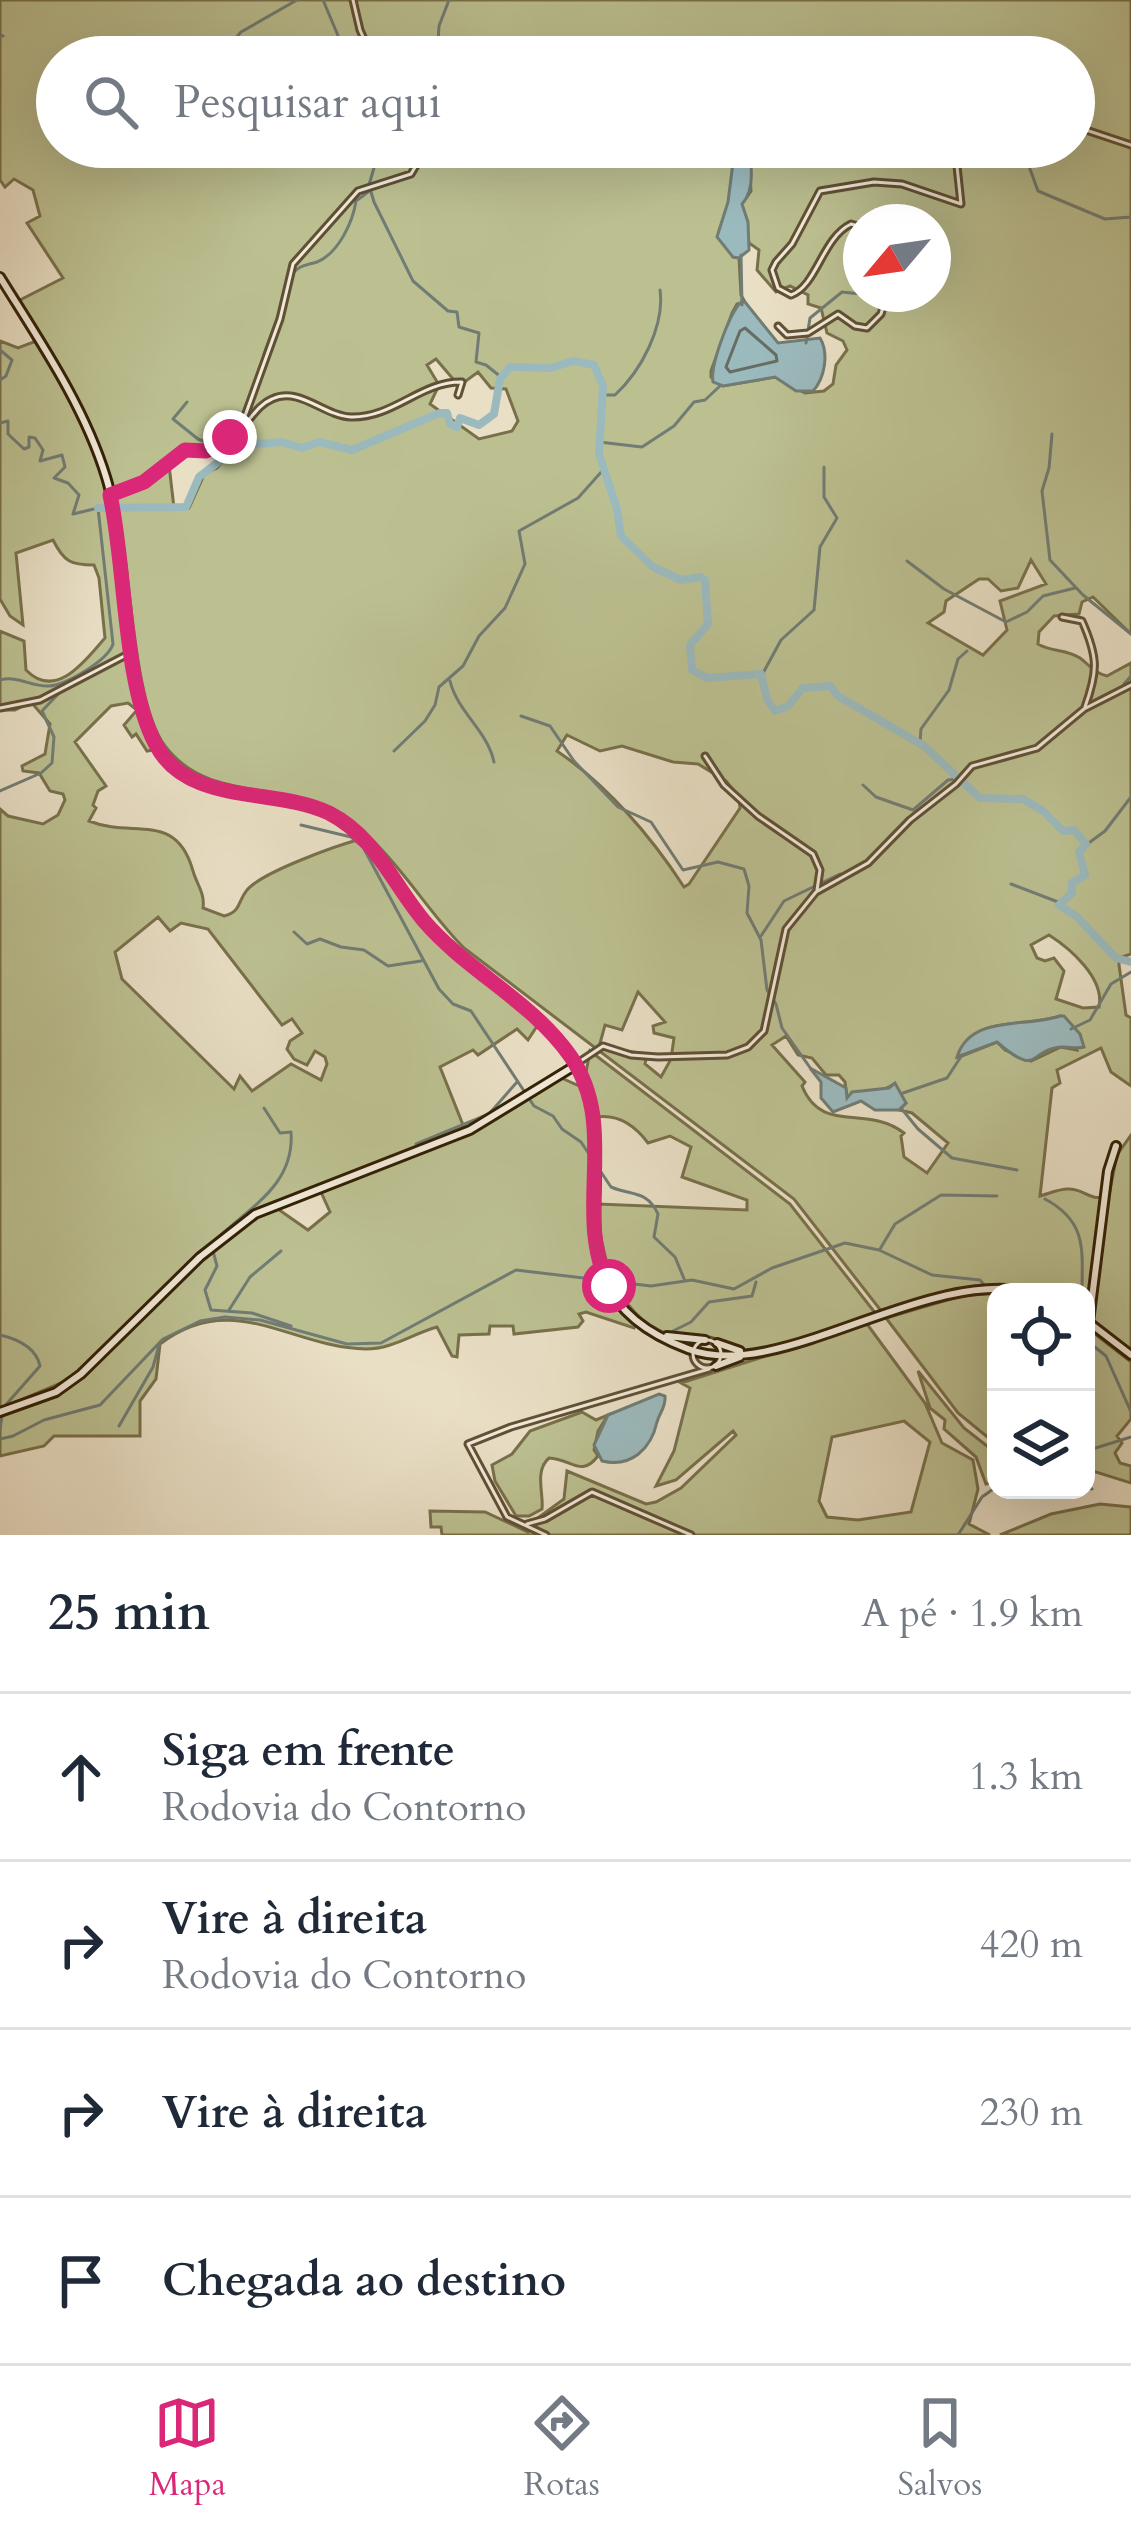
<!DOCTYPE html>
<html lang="pt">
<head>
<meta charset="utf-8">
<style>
	body { margin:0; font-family:Cardo,serif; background:#f2f2f3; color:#1f2937 }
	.controls { position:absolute; right:36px; bottom:36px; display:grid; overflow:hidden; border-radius:24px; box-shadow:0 12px 48px #0002 }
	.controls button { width:108px; height:108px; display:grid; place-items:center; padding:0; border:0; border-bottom:3px solid #e0e1e3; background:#fff; color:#1f2937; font:60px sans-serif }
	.compass { position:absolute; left:843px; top:204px; width:108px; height:108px; border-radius:50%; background:#fff; box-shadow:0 12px 48px #0002; rotate:241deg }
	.stop { position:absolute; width:36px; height:36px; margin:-27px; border:9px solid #db2777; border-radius:50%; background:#fff }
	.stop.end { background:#db2777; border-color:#fff; box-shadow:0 3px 12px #0008 }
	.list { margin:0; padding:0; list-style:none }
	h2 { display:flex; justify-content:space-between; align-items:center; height:156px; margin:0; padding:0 48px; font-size:51px }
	h2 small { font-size:39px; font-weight:400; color:#747a83 }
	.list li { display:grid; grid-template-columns:78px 1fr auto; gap:36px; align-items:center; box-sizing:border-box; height:168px; padding:0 48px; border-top:3px solid #e0e1e3 }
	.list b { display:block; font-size:45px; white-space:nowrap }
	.list p { margin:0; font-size:39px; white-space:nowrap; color:#747a83 }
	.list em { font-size:39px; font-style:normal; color:#747a83 }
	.icon { flex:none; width:66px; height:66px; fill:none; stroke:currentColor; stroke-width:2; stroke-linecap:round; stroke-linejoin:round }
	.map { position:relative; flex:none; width:1131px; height:1535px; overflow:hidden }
	.search { position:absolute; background:#fff; box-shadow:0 12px 48px #0002; left:36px; right:36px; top:36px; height:132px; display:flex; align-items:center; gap:30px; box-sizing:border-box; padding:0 42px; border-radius:66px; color:#747a83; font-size:45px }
	.sheet { height:828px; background:#fff }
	nav { display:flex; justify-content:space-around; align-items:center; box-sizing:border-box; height:168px; border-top:3px solid #e0e1e3; background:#fff; font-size:33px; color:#747a83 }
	nav a { display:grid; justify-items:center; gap:6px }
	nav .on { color:#db2777 }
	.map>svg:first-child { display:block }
	.green { fill:#bcc091; stroke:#78704b; stroke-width:3; fill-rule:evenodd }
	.water { fill:#9bbabe; stroke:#717c74; stroke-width:3 }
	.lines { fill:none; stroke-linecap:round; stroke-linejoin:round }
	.shore { stroke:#676d62; stroke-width:3 }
	.stream { stroke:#717c74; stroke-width:3 }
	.river { stroke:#9bbabe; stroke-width:8 }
	.street-casing { stroke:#605035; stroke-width:9 }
	.secondary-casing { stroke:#332005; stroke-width:12 }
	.street { stroke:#f1ead9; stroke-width:3 }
	.secondary { stroke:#f1ead9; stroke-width:6 }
	.route { stroke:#db2777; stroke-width:15 }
</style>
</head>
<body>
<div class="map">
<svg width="1131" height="1535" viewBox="0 0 1131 1535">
	<rect width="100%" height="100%" fill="#e9dfc5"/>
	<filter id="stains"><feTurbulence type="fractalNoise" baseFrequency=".00167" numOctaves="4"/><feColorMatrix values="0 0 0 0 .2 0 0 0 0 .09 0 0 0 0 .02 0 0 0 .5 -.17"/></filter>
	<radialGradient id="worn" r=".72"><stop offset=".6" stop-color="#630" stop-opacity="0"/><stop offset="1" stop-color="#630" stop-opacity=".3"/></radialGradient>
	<path class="green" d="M0,0H1131V634L1093,597L1082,602L1079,614L1054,616L1039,632L1038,644C1051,652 1067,649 1080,658C1091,666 1092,672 1107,676L1131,663V954L1119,958V965L1126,1015L1131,1018V1086L1111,1072L1101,1048L1057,1070L1060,1083L1052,1088L1040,1196C1048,1194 1060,1188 1070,1189C1087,1190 1091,1203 1109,1195L1117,1155L1131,1135V1352L1086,1316V1292L975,1286L882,1312L794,1199L464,948C415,899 383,828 315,803C263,784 203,796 165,746C132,702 131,566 117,506C99,429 60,366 18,301L63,278L27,223L40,216L33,190L14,179L5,187L0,180ZM57,57H1074V147H748L751,191L742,204L749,243L759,250L757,270L776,292L790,286L808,295V304L821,308L827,333L843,341L847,350L836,365L833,384L824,391L805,393L775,377L723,386L711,377V371L732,313L737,304L745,302L741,295L739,258L733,257L719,231L729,202L735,147H57ZM861,222H933V294H861ZM436,359L459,386L478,372L491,388L506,389L518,421L512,431L479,439L430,404L439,385L427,365ZM230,438L233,449L217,468L205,473L189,508H174L169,465L185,452L210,451ZM1031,560L1046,584L1000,601L1007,630L983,655L928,623L944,612L946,601L979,579H988L1001,591L1018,588ZM567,735L600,751L622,746L673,762L698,764L726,781L739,797L740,808L689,884L684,887C651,836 607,785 557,751ZM1049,935C1071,949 1105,979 1099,1007L1083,1008L1056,999L1064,971L1054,958L1045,961L1037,958L1031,945ZM638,992L665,1022L653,1026L654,1033L674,1038L671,1059L661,1077L645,1064L647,1054L599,1047L605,1025L622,1030ZM1060,1016L1072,1030L1077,1050L1061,1047L1031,1061L1005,1050L997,1042L959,1057C969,1014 1027,1028 1060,1016ZM786,1036L798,1055L812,1058L826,1075H839L845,1082L847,1100C860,1087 880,1095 894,1084L906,1103L899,1110L912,1113L948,1143L927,1173L904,1157L901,1136L904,1133C866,1104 822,1135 802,1086L805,1082L772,1045Z
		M0,341L18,348L36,341C73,400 103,461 116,530C129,603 127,680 159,749L147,751L136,734L132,737L124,725L137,710L128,703L111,706L75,742L106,786L98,791L93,805L96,808L89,821C133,839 176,810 193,871C197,885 205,893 203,908L224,916C242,911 237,902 247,890C262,872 338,845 361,839L447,950L539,1023L528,1040L517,1029L478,1055L473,1050L440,1067L465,1130L249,1214L195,1258L68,1380L0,1409V809L8,816L43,824L58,815L65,800L63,794L50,791L39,773L23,771L22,766L45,754L50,724L31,702L15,710H0V631L24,641L26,670C57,702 88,657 105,638L99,578L94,565C71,565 64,562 53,540L16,553L23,625L10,616L0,599ZM158,917L170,931L181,923L208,929L282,1025L292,1019L302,1033L290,1041L287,1049L294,1059L307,1065L315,1051L325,1057L327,1064L321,1080L291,1064L252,1091L240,1076L234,1089L122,979L115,952Z
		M590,1051L790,1204L876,1314C840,1325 778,1353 741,1350C729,1348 718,1339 706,1338C697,1337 688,1339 678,1337C618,1323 599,1256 598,1204L747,1210V1200L682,1177L691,1147L670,1136L648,1143C636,1127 619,1114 597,1117L585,1078Z
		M557,1076L579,1086C607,1134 584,1191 592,1242C598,1275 617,1298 636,1324L634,1328L586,1312L579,1314L583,1321L578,1327L514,1334L513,1326H490L489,1334L459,1335L457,1357L452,1356L437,1327C412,1334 392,1349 366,1349C291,1348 233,1288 160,1344L156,1379L140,1401V1436H54L44,1446L0,1456V1415L60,1392L248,1218L275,1207L308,1230L330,1212L321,1192L466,1134Z
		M996,1293V1444L958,1413L886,1318L961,1296Z
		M867,1324L925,1403L942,1443L973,1460L978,1489L969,1524L990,1535H442L441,1527H431L430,1511L485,1512L528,1532L535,1520L564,1499L567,1471L646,1504L656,1502L681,1488L736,1435L733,1431L676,1480L656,1486L674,1451L690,1388L681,1383ZM904,1421L930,1442L911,1512L858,1520L827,1517L819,1501L832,1437Z
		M1086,1327L1131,1362V1419L1117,1436L1122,1443L1115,1453L1120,1463L1131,1466V1483L1086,1469Z
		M918,1371L964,1428L996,1453V1482L986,1484L976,1457L944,1429L945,1420L930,1408Z
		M582,1412L596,1420L608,1415L598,1431L594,1450L598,1456C581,1478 572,1459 549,1458C534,1471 544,1494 542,1509L529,1516H516L495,1481L492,1465L512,1454L530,1431Z
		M1100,1504L1131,1507V1535H1000L1051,1514Z"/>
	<path class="water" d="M735,147H748C752,165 755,190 742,204L748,222L749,250L739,258L733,257L717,237L728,202Z
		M741,302H745L778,343L820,338C829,353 825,378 813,391H796L775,377L723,386L713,382C710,365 729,315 741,302Z
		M1060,1016H1064L1080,1034L1084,1047C1077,1049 1070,1047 1063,1047C1028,1048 1041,1080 997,1042L957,1057C970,1014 1026,1028 1060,1016Z
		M810,1068L846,1088L847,1098L852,1092L889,1088L895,1083L906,1103L899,1110H875L861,1101L833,1112L821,1098V1082Z
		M659,1394L665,1396C666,1408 660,1411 657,1422C651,1449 631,1468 602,1461L594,1445L608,1415Z"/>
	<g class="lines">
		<path class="shore" d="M745,328L776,355L777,361L730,372L726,367L740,331Z"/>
		<path class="stream" d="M323,0L347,57
			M0,35L3,36
			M233,41L241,32L297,0
			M437,57L439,26L449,0
			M380,147L369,185L374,202L413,281L448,311L457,312L459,327L479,333L476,362L486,365L501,377
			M1022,147L1038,191L1105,219L1131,217
			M859,247L861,251
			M741,255L742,305
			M290,276C301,264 304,266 317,262C339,253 353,221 356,201L368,192
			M806,343L810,318L842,292L861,294
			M0,350L12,360L6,376L0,380
			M264,354L281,308
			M603,395H615C641,371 665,326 660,290
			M187,402L173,419L198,439L229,452
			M0,423L8,421V434L24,449L29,447V437L35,438L43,450L40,461L62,455L65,467L54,478L68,483L79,495L73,514L98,508L113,644C108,660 67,685 49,686C31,687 18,675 0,680
			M1052,434L1049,468L1042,491L1050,560L1083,595L1131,634
			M599,442L642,447L674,426L694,402L705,400L720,386
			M907,561L944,589L1006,622L1027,612L1043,596L1075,588
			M762,675L781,640L814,610L820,547L837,518L824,497V467
			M450,681C458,713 487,730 494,762
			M1124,684L1131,676
			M521,716L550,726L574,761L618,807L651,822L683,870L718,862L744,869L749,886L747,913L761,940L767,990L776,1004L782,1028L811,1069
			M920,743L921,729L949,690L958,659L967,651
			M394,751L425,721L435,705L439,687L463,666L479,636L505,608L525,564L519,531L578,498L603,470
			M863,785L876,797L913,810L948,780L957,779
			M0,791L41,773L52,763L54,737L42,711L61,691
			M301,825L351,837L363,847L439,989L453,1004L471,1011L534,1106L553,1116L562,1129L581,1142L611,1187C632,1196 647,1190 658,1214L654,1237L675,1257L685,1281
			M1086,845L1105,831L1131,797
			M1011,884L1058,902
			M294,932L307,944L320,939L341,947L364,950L388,966L421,961
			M761,936L784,901L840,874
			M1071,1029L1090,1020L1111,984L1131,972
			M903,1093L947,1078L962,1055
			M901,1108L918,1129L952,1158L1017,1170
			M416,1144L489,1114L517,1082
			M1045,1199C1088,1222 1082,1251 1082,1292
			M213,1242C248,1208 295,1186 291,1132L280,1133L264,1108
			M880,1249L895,1224L941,1195L997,1196
			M213,1251L217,1266L205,1290L211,1310L252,1313L291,1326
			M229,1310L250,1277L281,1251
			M673,1331L691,1322L709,1302L752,1296L756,1282
			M0,1335C17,1339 36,1347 40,1366L3,1408L0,1430
			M1086,1340L1106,1356L1131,1412
			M119,1426L153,1367L160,1342
			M0,1439L13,1436L44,1420L100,1405L163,1339L200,1321L225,1317L260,1320L347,1344L381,1343L516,1270L651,1286L692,1280L734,1289L772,1268L845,1243L879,1250L932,1275L980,1280L996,1299
			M1086,1451L1131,1437
			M1086,1487L1092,1489
			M958,1535L982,1497L996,1487"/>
		<path class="river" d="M98,508L186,507L199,477L239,446L282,442L302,448L319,442L352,450L440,413H447L450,424L457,427L460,418L479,425L494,414L500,379L510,367L551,368L573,361L594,365L603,386L599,454L617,509L621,536L653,567L681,580L700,577L705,580L708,624L690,645L692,670L707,678L761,674L767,699L775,711L788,706L803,688L830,686L838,696L924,746L980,798L1023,799L1043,811L1063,831L1074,830L1086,844L1079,852L1085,875L1072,883V893L1059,905L1076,916L1116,958L1131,962"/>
		<defs>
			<path id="street" d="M353,0L360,30L372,57
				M982,57L1007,48L1016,57
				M1074,126L1131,145
				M861,227L851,224C822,238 817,286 791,295L778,288L772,270L776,262L792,244L820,191L874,182L902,184L961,204L955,147
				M778,326L787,335L808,333L838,314L855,326L867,328L881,314L887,294
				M241,427L280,319L293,264L358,191L411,174L427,147
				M112,494C143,487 156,465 182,452C192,447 199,454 208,450C215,447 225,440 232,436C248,426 255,406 272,399C299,386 324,416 351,417C394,418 421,381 462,382L458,395
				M1062,617L1082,621C1098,657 1098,671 1085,707
				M0,708L40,700L130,653
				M705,756L724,785L758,816L813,854L820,870L817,890
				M576,1064L603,1046L631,1055L658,1057L727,1055L748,1047L764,1031L786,929L816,892L868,863L910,820L956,784L972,766L1037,748L1084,709L1131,685
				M693 1354a14 14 0 1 1 28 0a14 14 0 1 1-28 0Z
				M527,1524L545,1519L592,1492L691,1535
				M546,1535L507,1517L468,1444L511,1427L709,1369"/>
			<path id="secondary" d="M0,277C39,340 84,405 106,477C128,547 122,710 165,759C201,801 279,791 326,812C373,833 392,880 422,919C465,973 536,1001 573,1061C637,1164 530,1291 688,1349C780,1384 922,1268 1031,1292
				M1087,1321L1131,1355
				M1089,1322L1108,1171L1116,1146
				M667,1336L705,1340
				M717,1343L740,1351
				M716,1366L740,1357
				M0,1412L56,1392L81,1374L200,1257L255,1214L470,1130L576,1065"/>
		</defs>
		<use href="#street" class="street-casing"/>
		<use href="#secondary" class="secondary-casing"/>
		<use href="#street" class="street"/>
		<use href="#secondary" class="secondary"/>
	</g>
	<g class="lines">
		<path class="route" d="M230,437L206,451L185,450L144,482L110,495C126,567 123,684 156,745C188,806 275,787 329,813C376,837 392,883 424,921C468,972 532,1001 571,1057C620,1129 572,1212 609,1286"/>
	</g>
	<rect width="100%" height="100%" filter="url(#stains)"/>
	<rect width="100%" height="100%" fill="url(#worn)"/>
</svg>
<div class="controls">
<button><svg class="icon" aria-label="locate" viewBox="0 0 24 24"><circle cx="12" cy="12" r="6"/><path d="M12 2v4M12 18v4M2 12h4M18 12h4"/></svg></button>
<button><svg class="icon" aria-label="layers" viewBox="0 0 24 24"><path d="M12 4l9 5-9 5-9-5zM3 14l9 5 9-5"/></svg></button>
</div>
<svg class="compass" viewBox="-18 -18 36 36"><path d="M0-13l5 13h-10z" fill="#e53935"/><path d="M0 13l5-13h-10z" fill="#747a83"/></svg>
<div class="stop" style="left:609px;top:1286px"></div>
<div class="stop end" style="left:230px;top:437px"></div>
<div class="search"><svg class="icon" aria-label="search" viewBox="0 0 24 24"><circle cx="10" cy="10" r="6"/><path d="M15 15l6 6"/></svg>Pesquisar aqui</div>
</div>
<section class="sheet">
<h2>25 min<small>A pé · 1.9 km</small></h2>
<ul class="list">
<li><svg class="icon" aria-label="ahead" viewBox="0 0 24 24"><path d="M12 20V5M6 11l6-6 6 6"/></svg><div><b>Siga em frente</b><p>Rodovia do Contorno</p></div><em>1.3 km</em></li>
<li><svg class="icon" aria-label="right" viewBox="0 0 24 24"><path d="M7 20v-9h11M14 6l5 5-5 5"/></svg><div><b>Vire à direita</b><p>Rodovia do Contorno</p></div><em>420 m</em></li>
<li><svg class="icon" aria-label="right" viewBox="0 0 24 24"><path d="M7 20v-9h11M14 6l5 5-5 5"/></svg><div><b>Vire à direita</b></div><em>230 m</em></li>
<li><svg class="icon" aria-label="arrive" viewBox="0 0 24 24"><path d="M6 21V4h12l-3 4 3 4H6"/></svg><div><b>Chegada ao destino</b></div></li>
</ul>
</section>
<nav>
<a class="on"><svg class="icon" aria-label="map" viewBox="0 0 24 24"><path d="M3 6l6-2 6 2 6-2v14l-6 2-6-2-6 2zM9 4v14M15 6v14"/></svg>Mapa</a>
<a><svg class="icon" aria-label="directions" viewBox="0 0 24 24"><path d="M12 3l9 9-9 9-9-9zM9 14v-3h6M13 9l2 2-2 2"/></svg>Rotas</a>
<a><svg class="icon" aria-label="saved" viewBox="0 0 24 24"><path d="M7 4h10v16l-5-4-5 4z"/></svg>Salvos</a>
</nav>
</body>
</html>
